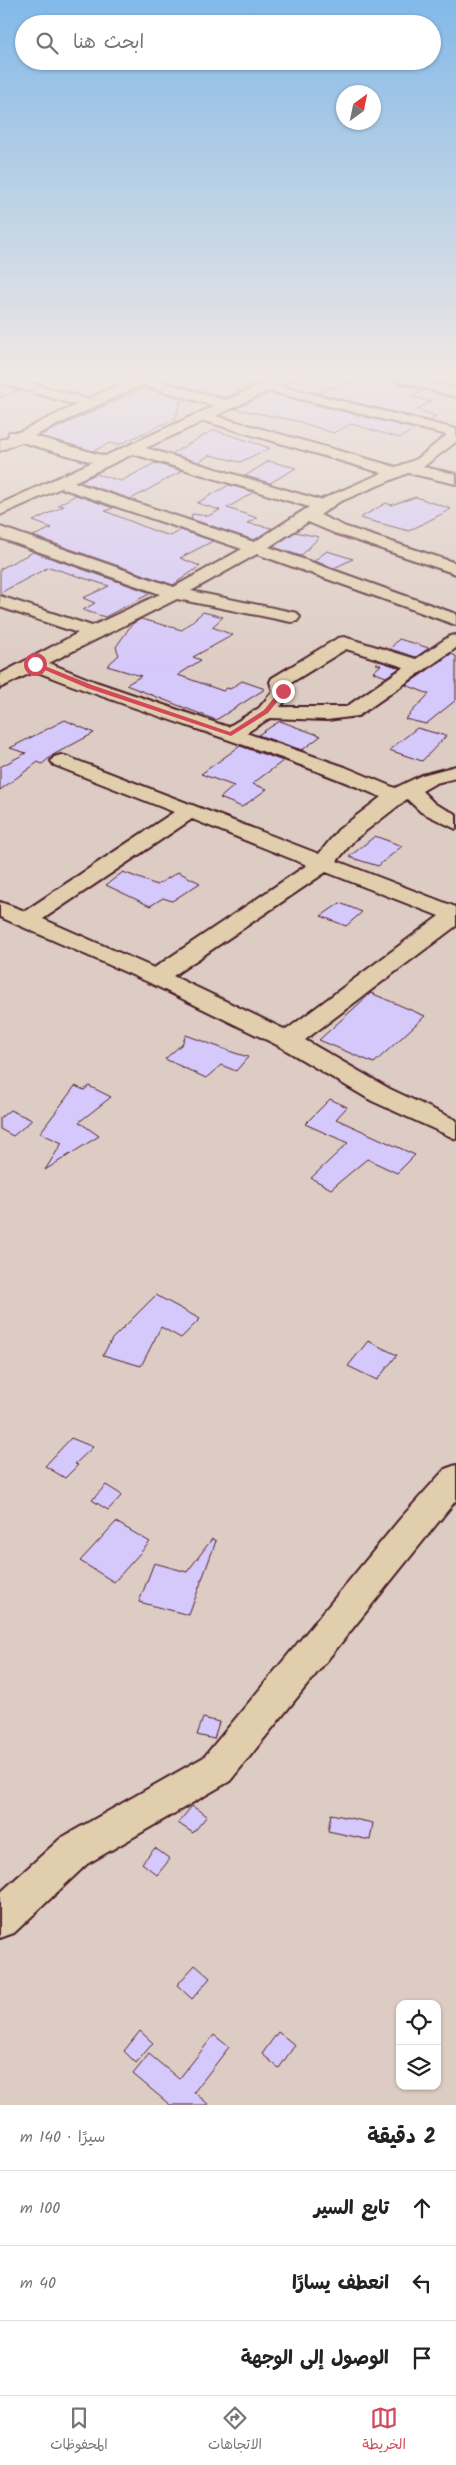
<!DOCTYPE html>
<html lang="ar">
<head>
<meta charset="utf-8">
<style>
	body { margin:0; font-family:Kalam,"Playpen Sans Arabic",sans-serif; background:#f6f6f6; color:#222; direction:rtl }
	.controls { position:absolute; right:15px; bottom:15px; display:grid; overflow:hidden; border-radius:10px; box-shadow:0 1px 4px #0004 }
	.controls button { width:45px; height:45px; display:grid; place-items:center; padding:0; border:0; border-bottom:1px solid #e0e0e0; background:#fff; color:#222; font:25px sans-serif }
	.compass { position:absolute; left:336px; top:85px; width:45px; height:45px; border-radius:50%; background:#fff; box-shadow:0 1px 4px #0004; rotate:33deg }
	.stop { position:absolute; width:15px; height:15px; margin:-11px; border:4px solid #d1495b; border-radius:50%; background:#fff }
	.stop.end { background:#d1495b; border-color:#fff; box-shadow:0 1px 5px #0008 }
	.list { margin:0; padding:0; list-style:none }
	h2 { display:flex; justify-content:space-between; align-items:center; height:65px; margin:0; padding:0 20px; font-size:21px }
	h2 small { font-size:16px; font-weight:400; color:#767676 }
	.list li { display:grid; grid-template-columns:32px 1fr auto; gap:15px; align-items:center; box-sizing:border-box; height:75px; padding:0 20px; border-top:1px solid #e0e0e0 }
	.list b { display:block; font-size:19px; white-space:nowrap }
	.list em { font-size:16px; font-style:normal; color:#767676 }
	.icon { flex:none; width:28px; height:28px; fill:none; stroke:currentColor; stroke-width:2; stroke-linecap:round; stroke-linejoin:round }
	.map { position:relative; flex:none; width:456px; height:2105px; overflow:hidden; direction:ltr }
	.search { position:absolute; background:#fff; box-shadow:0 1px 4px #0004; left:15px; right:15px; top:15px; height:55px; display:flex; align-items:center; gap:12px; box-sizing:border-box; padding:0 18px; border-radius:28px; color:#767676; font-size:19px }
	.sheet { height:290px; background:#fff }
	nav { display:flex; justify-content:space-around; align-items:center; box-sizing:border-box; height:70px; border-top:1px solid #e0e0e0; background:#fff; font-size:14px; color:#767676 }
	nav a { display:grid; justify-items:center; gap:2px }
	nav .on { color:#d1495b }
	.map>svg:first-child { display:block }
	.building { fill:#d5c8fa; stroke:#4a1f2b }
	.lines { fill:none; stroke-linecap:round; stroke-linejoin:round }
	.minor-casing { stroke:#4a1f2b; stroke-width:4 }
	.minor { fill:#e1ceac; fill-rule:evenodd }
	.route { fill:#d1495b }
</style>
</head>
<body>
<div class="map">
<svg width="456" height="2105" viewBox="0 0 456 2105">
	<rect width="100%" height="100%" fill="#ddccc3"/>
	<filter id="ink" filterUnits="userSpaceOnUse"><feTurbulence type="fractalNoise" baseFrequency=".02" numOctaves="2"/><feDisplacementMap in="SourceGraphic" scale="10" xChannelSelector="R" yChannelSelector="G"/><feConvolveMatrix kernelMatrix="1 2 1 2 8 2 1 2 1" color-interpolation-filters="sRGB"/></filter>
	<g filter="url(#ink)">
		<path class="building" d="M14,377H50V378L37,383Z
			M166,377H247L264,381L226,398L161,380Z
			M362,377H391L394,382L423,390L412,397L431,402L417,409L437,417L430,421L318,393L332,387L338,389Z
			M0,385L18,390L0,398Z
			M144,388L181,398L176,418L118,445L110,443L93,451L39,436Z
			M268,393L415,429L400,438L351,424L333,433L297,421L235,409Z
			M214,430L270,448L240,462L210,455L198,462L171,454Z
			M269,461L296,468L270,483L245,476Z
			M155,463L182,471L131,499L79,482L96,474L121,481Z
			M229,485L254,492L227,508L257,518L247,523L272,528L254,540L191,519L192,514L208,516L220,510L197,503Z
			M76,495L113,508L105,511L157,532L171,536L181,530L213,541L180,558L200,566L173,585L33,536L52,528L33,521L64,506L58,505Z
			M416,497L451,509L409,531L360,518L386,503L391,505Z
			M295,532L319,537L301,556L273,547Z
			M327,551L353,559L334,568L314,561Z
			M33,552L151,593L105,617L83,610L95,603L83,598L109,586L49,567L0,593V569Z
			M203,612L223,617L212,627L233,635L193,657L201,660L178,675L223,691L227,688L230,689L242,681L265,689L216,720L126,685L141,676L107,666L119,655L116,647L132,624L141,619L182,630Z
			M399,639L429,648L416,657L390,649Z
			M451,654L456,656V700L426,724L405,719L429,694L406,685Z
			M379,661L400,668L386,677L373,672L381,665L376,664Z
			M65,720L94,733L53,755L42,764L38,762L0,790V767L26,753L10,748Z
			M280,721L296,727L321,736L302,750L258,735Z
			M417,728L446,736L422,761L389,750Z
			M240,746L283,761L252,784L267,789L242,807L220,798L234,786L201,774Z
			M375,836L402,846L378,866L349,857Z
			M123,872L157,885L178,872L200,883L172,901L163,898L150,906L106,885Z
			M340,903L362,912L346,926L321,916Z
			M371,993L425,1016L374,1063L319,1040Z
			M186,1035L235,1053L248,1057L236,1071L221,1065L206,1078L165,1059L182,1044Z
			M75,1086L84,1090L89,1086L111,1097L79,1122L99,1136L45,1170L62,1143L40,1133Z
			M330,1099L347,1107L336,1119L415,1155L397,1173L367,1159L331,1189L311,1178L348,1143L305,1124Z
			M10,1110L32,1120L13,1136L0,1129V1118Z
			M156,1295L200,1319L181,1338L161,1327L141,1366L103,1355L112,1339Z
			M368,1341L397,1355L377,1380L348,1366Z
			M71,1438L93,1447L75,1464L78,1465L65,1478L45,1466Z
			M106,1485L122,1495L108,1510L92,1500Z
			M116,1522L150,1542L114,1582L80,1561Z
			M212,1539L216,1541L189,1615L139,1602L154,1563L187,1572Z
			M203,1718L219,1722L214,1739L197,1735Z
			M192,1806L207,1816L193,1833L178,1823Z
			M331,1814L373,1823L370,1840L328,1831Z
			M155,1848L170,1859L157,1875L142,1863Z
			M195,1965L210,1978L192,1999L177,1985Z
			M140,2031L153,2043L136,2063L124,2051Z
			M278,2032L295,2045L279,2068L262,2054Z
			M214,2035L229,2047L194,2092L209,2105H170L133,2074L149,2054L179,2079Z"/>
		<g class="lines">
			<defs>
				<path id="minor" d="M0,377H8L88,399L127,381L121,377H145L226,400L277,377H295L280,386L456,429V442L423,467L456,474V484L408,473L339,502L320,515L346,527L456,563V574L334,533L308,522L269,547L456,614V625L257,554L191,591L297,613L300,617L297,621L291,622L177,599L49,663L96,682L228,727L259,708L273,691L270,682L272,678L338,638L344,637L416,659L450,636L456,635V648L358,716L327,720L270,718L246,733L345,767L395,788L422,775L456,766V778L436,783L422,791L435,804L456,814V829L421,812L407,799L354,840L337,861L456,907V926L305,1040L390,1089L456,1120V1139L372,1101L279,1046L148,982L0,917V902L25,911L174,812L54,765L51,761L54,757L61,755L68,757L319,854L338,830L381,797C268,748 149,717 35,671L0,688V674L78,633L0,607V596L92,626L160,594L0,538V527L174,587L242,549L61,488L0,515V504L92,462L21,442L0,451V440L8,437L9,432H19L76,405L0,383ZM141,385L214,406L105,456L34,436ZM268,391L447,435L417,459L396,467L216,416ZM204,421L382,473L320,500L146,448ZM133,454L309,507L254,542L74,482ZM346,649L404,667L346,707H280L293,691L289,684ZM192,819L307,865L154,968L43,919ZM326,872L439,916L286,1030L173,976Z
					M393,377H415L456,389V397L395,380Z
					M456,1465V1500L230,1781L87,1864L14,1933L0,1938V1893L61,1838L204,1757L400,1519L445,1469Z"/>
			</defs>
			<use href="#minor" class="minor-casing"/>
			<use href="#minor" class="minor"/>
		</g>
	</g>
	<linearGradient id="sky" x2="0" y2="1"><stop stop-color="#82b9e8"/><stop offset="0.56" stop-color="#f0e8e4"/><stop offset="1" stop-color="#f0e8e4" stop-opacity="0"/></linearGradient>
	<rect width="456" height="671" fill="url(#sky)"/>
	<path class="route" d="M35,662L92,685L230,732L264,710L281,689L286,691L268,713L231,736L87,688L33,665Z"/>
</svg>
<div class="controls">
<button><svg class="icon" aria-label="locate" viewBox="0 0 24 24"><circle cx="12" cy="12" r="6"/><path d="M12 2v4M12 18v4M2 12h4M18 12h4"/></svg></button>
<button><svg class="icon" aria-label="layers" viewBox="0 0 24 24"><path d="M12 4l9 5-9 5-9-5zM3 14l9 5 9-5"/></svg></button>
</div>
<svg class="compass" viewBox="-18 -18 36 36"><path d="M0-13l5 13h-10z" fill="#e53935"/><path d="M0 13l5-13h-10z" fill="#767676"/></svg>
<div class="stop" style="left:35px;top:664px"></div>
<div class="stop end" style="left:283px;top:691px"></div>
<div class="search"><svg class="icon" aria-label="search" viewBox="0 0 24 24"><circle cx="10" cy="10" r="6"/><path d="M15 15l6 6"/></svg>ابحث هنا</div>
</div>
<section class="sheet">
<h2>2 دقيقة<small>سيرًا · 140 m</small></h2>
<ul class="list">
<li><svg class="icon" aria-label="ahead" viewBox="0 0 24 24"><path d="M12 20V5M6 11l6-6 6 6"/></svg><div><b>تابع السير</b></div><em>100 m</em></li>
<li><svg class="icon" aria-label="left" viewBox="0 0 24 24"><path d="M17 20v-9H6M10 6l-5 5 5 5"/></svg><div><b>انعطف يسارًا</b></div><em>40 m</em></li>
<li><svg class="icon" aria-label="arrive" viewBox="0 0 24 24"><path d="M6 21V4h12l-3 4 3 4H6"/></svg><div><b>الوصول إلى الوجهة</b></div></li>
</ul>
</section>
<nav>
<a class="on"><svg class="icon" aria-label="map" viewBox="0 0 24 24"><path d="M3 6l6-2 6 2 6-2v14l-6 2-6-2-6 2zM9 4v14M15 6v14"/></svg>الخريطة</a>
<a><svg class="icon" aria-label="directions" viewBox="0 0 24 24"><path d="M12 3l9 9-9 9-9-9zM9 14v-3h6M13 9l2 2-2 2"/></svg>الاتجاهات</a>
<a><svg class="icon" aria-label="saved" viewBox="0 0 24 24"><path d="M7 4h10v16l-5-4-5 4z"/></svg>المحفوظات</a>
</nav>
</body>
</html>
